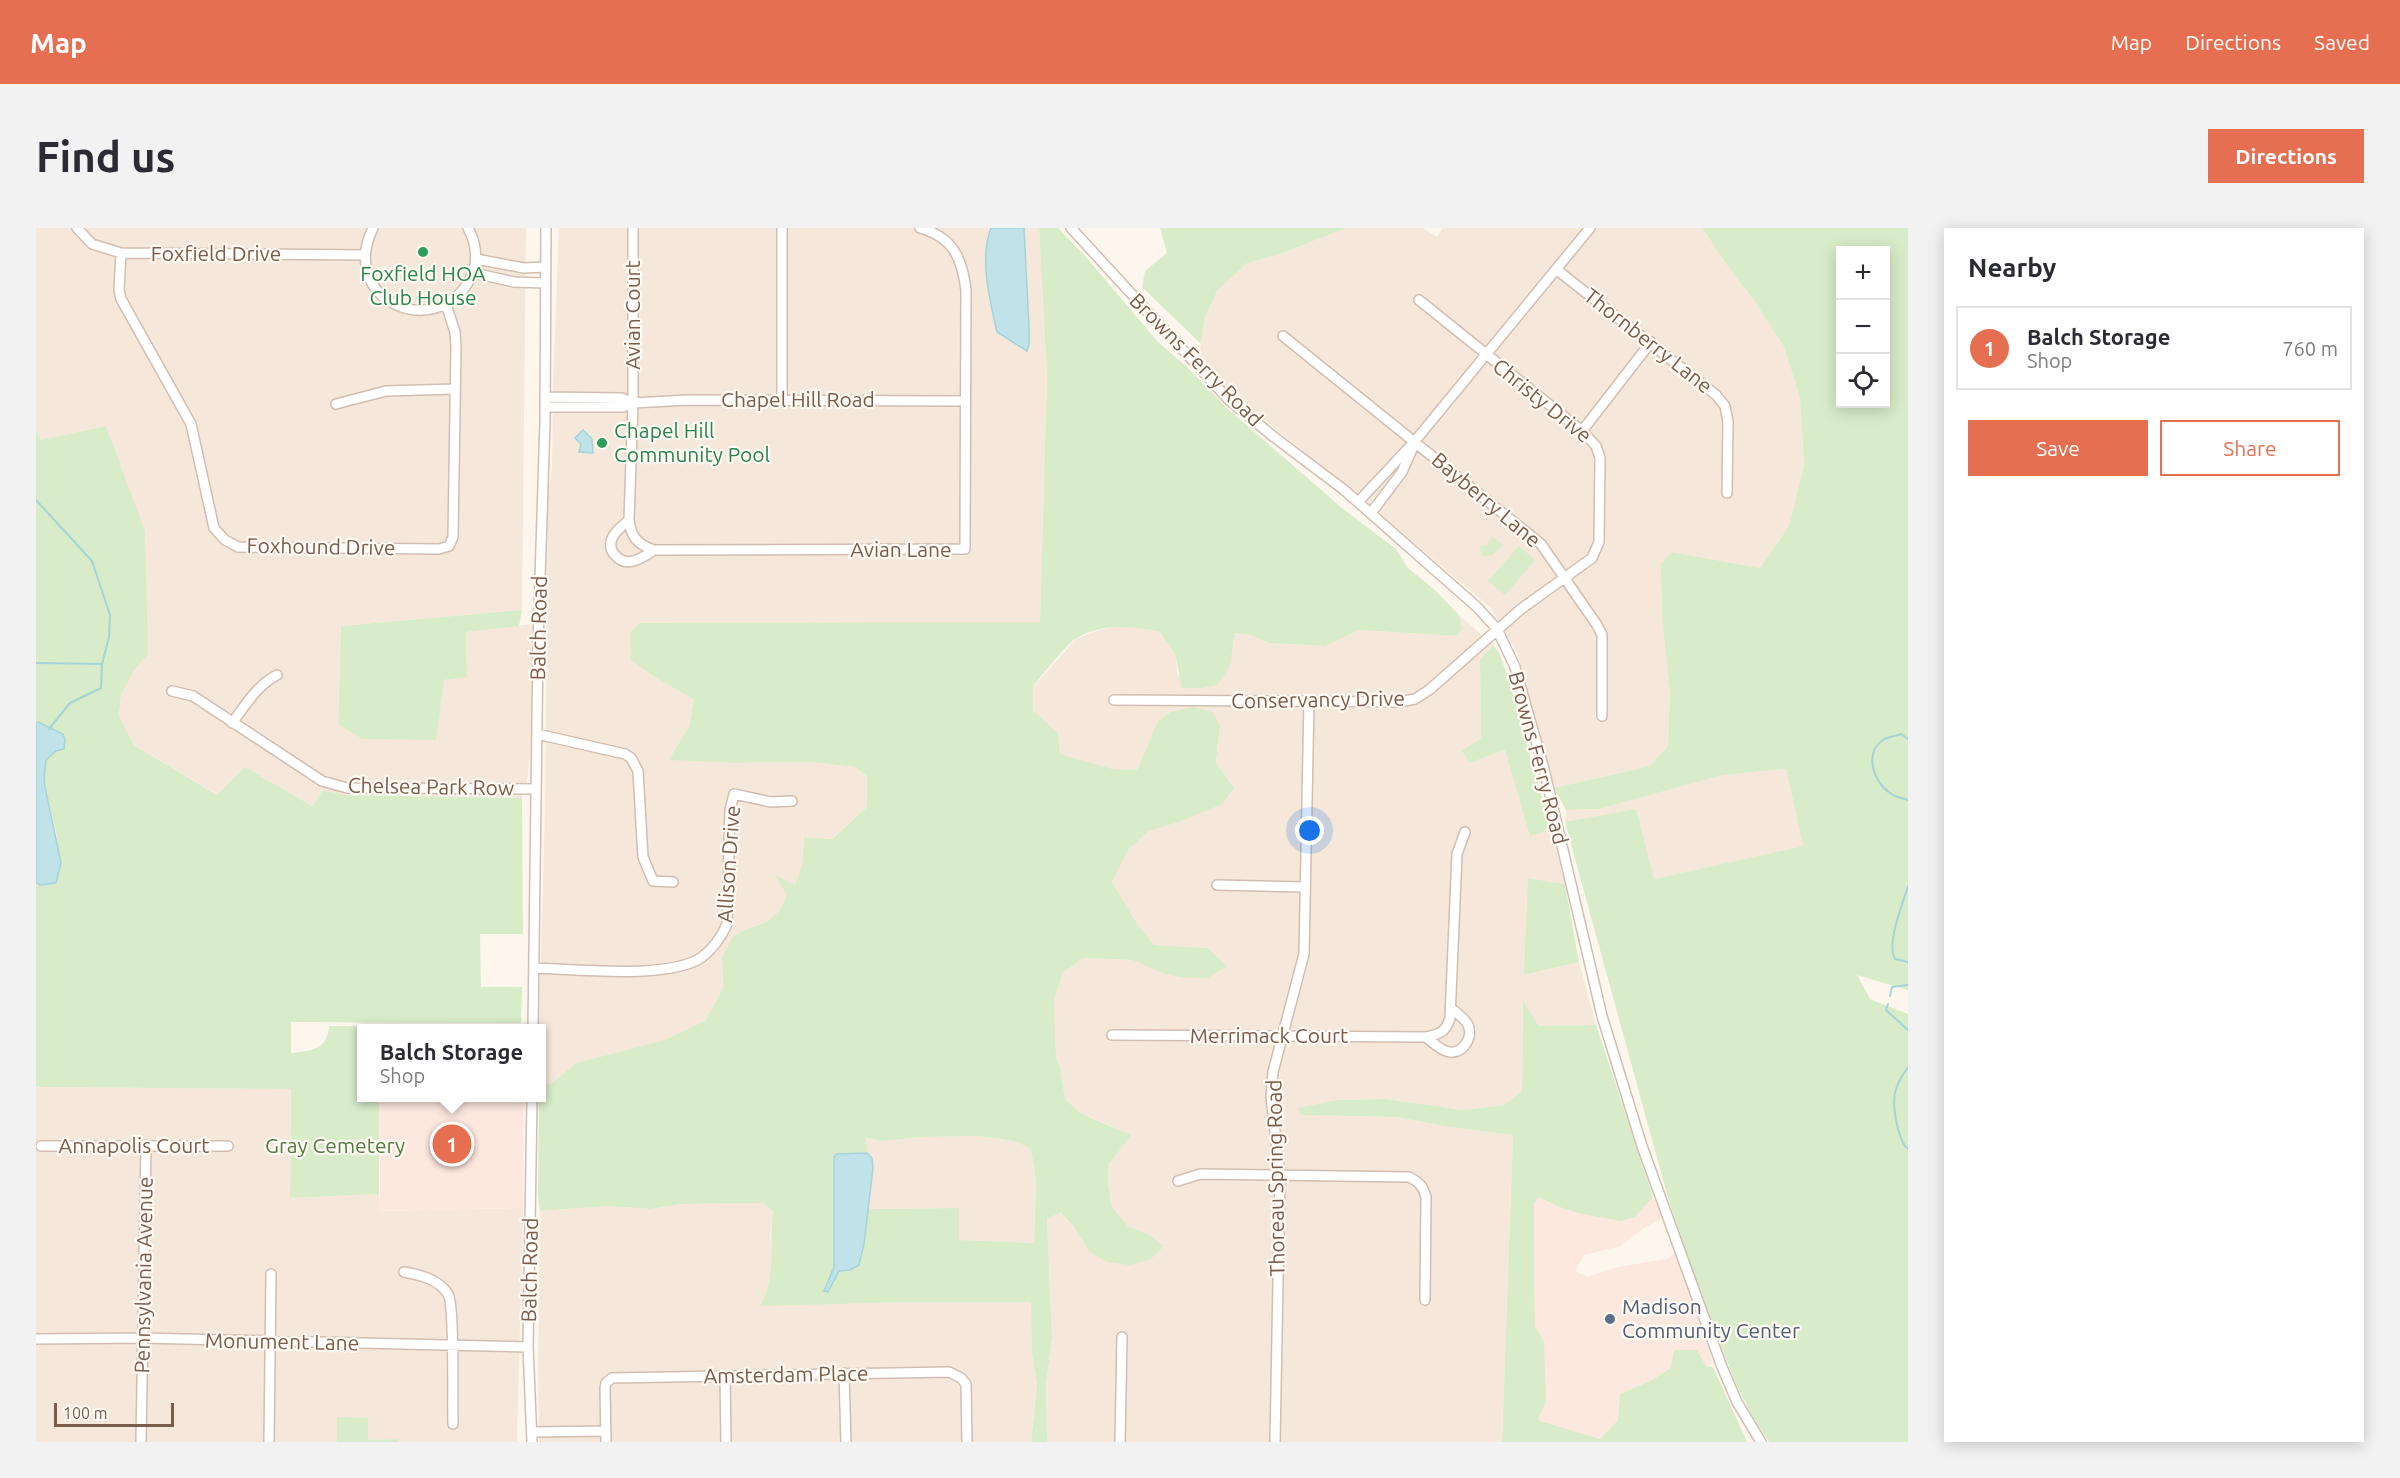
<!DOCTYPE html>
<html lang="en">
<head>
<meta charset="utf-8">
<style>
	body { margin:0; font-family:Ubuntu,sans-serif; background:#f2f2f3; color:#2b2b33 }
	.controls { position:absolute; right:18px; top:18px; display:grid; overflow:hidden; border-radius:0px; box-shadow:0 3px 15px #0003 }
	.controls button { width:54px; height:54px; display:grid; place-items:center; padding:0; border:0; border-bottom:2px solid #e1e1e2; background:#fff; color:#2b2b33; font:30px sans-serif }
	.scale { position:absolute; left:18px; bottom:15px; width:120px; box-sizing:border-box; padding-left:6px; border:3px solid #7a5c4d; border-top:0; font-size:16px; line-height:21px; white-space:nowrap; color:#7a5c4d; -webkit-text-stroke:4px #fffaf3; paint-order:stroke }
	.you { position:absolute; left:1274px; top:603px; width:21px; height:21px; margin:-15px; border:4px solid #fff; border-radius:50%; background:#1a73e8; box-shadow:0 0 0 9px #1a73e833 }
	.badge { display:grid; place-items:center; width:39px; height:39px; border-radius:50%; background:#e76f51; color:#fff; font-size:20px; font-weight:700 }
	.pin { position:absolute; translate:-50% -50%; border:3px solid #fff; box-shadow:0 2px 6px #0006 }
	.popup { position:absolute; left:321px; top:796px; width:189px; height:78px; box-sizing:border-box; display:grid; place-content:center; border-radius:0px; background:#fff; filter:drop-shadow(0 2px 4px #0005); font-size:20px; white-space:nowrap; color:#7c7c81 }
	.popup b { font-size:22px; color:#2b2b33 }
	.popup::after { content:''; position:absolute; left:50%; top:100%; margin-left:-12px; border:12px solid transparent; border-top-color:#fff }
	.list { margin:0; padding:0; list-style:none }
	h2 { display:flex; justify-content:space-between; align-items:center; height:78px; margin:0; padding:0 24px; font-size:26px }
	h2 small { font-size:20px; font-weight:400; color:#7c7c81 }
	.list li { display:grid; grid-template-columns:39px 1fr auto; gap:18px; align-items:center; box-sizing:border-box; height:84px; margin:0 12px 12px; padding:0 12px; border:2px solid #e1e1e2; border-radius:0px }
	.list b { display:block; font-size:22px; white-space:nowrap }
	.list p { margin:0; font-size:20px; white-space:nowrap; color:#7c7c81 }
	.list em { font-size:20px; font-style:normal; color:#7c7c81 }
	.actions { display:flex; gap:12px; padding:18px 24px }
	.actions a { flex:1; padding:14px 0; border:2px solid #e76f51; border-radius:0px; text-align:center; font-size:21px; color:#e76f51 }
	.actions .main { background:#e76f51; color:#fff }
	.icon { flex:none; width:33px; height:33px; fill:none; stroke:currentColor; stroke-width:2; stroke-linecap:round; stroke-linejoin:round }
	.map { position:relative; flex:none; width:1872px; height:1214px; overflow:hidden; border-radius:0px }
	header { display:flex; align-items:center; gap:36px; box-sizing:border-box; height:84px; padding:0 30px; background:#e76f51; color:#fff }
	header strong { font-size:28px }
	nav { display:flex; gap:33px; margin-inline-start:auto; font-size:21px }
	.intro { display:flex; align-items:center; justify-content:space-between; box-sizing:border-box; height:144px; padding:0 36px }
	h1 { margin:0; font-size:42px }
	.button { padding:15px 27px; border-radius:0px; background:#e76f51; color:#fff; font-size:21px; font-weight:700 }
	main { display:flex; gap:36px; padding:0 36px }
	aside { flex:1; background:#fff; border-radius:0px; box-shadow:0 3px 15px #0003 }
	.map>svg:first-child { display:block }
	.residential { fill:#f5e8da }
	.commercial { fill:#fde8e0 }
	.green { fill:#d8ecc9; fill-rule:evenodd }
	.water { fill:#bfe3e8; stroke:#a5d3da; stroke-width:1.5 }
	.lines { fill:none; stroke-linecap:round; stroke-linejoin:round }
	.stream { stroke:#a5d3da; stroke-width:2 }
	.minor-casing { stroke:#d1beb0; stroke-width:12 }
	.minor { stroke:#fff; stroke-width:9 }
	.leisure-dot { fill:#2e9e5b; stroke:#fffaf3; stroke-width:2 }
	.service-dot { fill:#5c6f8a; stroke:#fffaf3; stroke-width:2 }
	.labels { text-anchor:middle; stroke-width:4.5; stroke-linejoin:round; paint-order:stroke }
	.street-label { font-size:21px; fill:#7a5c4d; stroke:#fffaf3 }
	.leisure-label { font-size:21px; fill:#27864d; stroke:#fffaf3 }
	.park-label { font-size:21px; fill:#537a41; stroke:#fffaf3 }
	.service-label { font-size:21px; fill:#4e5e75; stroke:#fffaf3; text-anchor:start }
</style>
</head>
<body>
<header>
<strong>Map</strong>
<nav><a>Map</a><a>Directions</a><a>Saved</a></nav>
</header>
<div class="intro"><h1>Find us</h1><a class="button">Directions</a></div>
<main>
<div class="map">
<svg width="1872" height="1214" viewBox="0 0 1872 1214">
	<rect width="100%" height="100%" fill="#fdf6ec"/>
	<path class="residential" d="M0,0H490L486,382L305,398L302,495L326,511L408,452L431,449L430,404L496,396L495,512L492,547L486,570L309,567L287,562L276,578L209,539L182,567L98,517L83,488L85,467L97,444L112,426L108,303L70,198L4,212L0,201Z
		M523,0H1003L1011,148L1004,395H604L594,404L638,459L658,472L653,499L639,521L635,531L696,535L776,534L819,539L831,548V579L795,611L768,609L766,637L759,658L740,648L752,667L744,682L731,694L706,703L686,729L687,760L669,793L628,812L540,835L515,856L506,857V800H503L509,580L512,262L516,241L517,155Z
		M1311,0H1387L1401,9L1407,0H1666L1690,36L1718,71L1748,119L1764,170L1768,237L1753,298L1724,340L1636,324L1625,368L1634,464L1632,518L1614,538L1518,560L1482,426L1455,380L1311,258L1196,166L1172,143L1163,130L1169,89L1181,62L1211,35L1241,27Z
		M1422,386L1457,417L1444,432L1445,510L1426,524L1433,535L1469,522L1494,607L1515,601L1529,656L1493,650L1489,747L1543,734L1560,797L1503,798L1487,774L1486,863L1468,877L1427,882L1350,871L1301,872L1264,887L1361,889L1413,899L1477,907L1466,1214H1011L1010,1156L1016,1110L1011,990L1024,985L1038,999L1053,1023L1113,1007L1092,998L1076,979L1072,955L1076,898L1044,885L1029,871L1025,843L1020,827L1018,773L1027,745L1047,730L1096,732L1106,736L1191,738L1171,720L1118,717L1102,697L1076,654L1092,622L1113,603L1140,595L1163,585L1198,560L1180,534L1184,497L1122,494L1101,542L1077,541L1024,526L1022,505L997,482V459L1040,411L1066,401L1093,398L1124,404L1139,426L1142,448L1194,438L1199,405L1215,407L1232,415L1289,418L1323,402L1421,408L1427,401Z
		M1750,541L1767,618L1618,651L1529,594L1530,582L1563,581L1687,547Z
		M0,859L255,861L254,970L343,966L344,983L487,980L481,1214H362L361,1211L332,1212L301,1189V1214H0Z
		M941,908L978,913L995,921L1000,954L998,1015L923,1012V980L832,981L837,940L836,930L831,925L829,910L846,913L886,909Z
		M727,975L737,983L734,1004L737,1038L730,1066L724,1077L873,1074H996V1125L1001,1156L995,1214H503L502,1139L504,983L572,978L615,981L645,976Z"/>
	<path class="commercial" d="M343,870H488L487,980L344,983Z
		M1503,969L1521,978L1585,993L1599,989L1617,969L1626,990L1602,1004L1585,1018L1548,1027L1539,1043L1551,1049L1581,1039L1631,1031L1639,1024L1677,1135L1670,1138L1635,1140L1614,1153L1584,1166L1582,1192L1564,1211L1500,1192L1508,1113L1499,1099L1498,975Z"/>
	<path class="green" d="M1003,0H1022L1050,29L1122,114L1151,139L1191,180L1306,280L1360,321L1372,340L1400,363L1422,386L1427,401L1421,408L1323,402L1289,418L1232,415L1215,407L1199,405L1194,438L1181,457L1166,460H1146L1139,426L1124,404C1096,398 1067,395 1041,410C1029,417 1007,447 997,458V482L1022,505L1024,526L1077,541L1101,542L1122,493L1135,484L1158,479L1177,484L1184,497L1180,534L1198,560L1186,576L1140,595L1113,603L1092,622L1076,654L1102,697L1118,717L1172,720L1191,738L1172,750H1149L1129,746L1096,732L1047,730L1027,745L1018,773L1020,827L1025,843L1029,871L1044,885L1095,907L1073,936L1072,955L1076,979L1092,998L1113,1007L1128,1018L1114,1032L1093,1037L1071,1034L1053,1023L1038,999L1025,985L1011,990L1016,1110L1010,1157L1011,1214H995L1001,1156L996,1125L995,1074H873L724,1078C742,1045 732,1018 737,983L727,975L645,976L615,981L572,978L504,983L502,967L503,870H506V857L515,856L540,835L628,812L669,793L687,760L686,729L696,710L706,703L731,694L744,682L751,667L739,647L759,657L766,637L768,609L796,611L831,579V548L819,539L776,534L696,535L634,532L639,521L653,499L658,472C637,458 613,448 595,431L594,404L604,395L1004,394L1011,148ZM941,908L978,913L995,921L1000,954L998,1015L923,1012V980L832,981L828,1016L814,1042L803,1043L792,1063L788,1062L798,1039V943L818,925H831L830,910L846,913L886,909Z
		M1124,0H1311L1241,27L1211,35L1181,63L1169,89L1165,116L1106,59L1109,43L1131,25Z
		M1666,0H1872V762L1821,747L1834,771L1872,786V1214H1733L1717,1189L1700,1156L1662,1059L1632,970L1529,594L1600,581L1618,651L1767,618L1750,541L1687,547L1563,581L1530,582L1518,560L1614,538L1632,518L1634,464L1626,388L1625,336L1636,324L1724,340L1753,298L1768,237L1764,170L1748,119L1718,72L1690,36ZM1804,22H1850V176H1804Z
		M70,198L109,303L112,426L97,444L85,467L83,488L98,517L181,567L209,539L276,578L287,562L309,567L486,570L487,706H444L445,759H486L485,795L255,794V825C274,823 292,822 293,798L485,799L326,800V870H343V966L254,970L255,861L0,859V654L4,657L21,608L8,554L10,532L20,523L2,494L0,495V201L4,212Z
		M1456,308L1467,317L1457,327L1445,328L1444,318L1451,317Z
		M1483,318L1499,332L1469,367L1452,353Z
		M486,382L483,398L430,404L431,449L408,452L400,512L326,511L302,496L305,398Z
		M1457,417L1463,424L1474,456L1515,601L1494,608L1469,522L1433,535L1426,523L1445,510L1444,432Z
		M1492,650L1529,656L1543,734L1488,747Z
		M1487,773L1503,798L1560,797L1617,969L1599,989L1585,993L1541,985L1521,978L1503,969L1498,975L1499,1099L1508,1113L1510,1174L1501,1192L1564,1211L1582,1192L1584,1166L1614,1153L1635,1140L1638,1122H1661L1670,1138L1677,1139L1711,1214H1466L1477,907L1413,899L1361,889L1264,887L1263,880L1301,872L1350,871L1427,882L1468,877L1486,863Z
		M301,1189L332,1190V1212L362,1211V1214H301Z"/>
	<path class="water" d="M955,0H988L993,99V117L991,123L961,104C954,73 943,31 955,0Z
		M547,202L556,211L557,225L543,224L545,216L539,210Z
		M2,494L27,506L29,511L28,521L20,523L10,532L8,554L25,635L20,655L4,657L0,654V495Z
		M831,925L836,930L837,940L828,1016L823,1037L814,1042L803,1043L792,1064L788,1063L798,1039V929L801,926Z"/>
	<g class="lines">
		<path class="stream" d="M0,272L56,333L74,387L73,409L66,436L0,435
			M13,501L34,475L65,460L66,436
			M1872,511L1865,506C1860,508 1852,509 1847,512C1828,525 1837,554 1854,565C1859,569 1866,570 1872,572
			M1872,658C1867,676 1850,714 1859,731L1872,734
			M1854,768L1856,759L1872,757
			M1852,776L1850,782L1872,802
			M1872,839C1866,848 1861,855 1859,865C1856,878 1862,913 1872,921"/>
		<defs>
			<path id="minor" d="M41,0L56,16L85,25L328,27
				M337,0C302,71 397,114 433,53C443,37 441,16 432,0
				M597,0V175L593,292C595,309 601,316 618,322L929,321L930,62C926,30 917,9 884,0
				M1035,0L1193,172L1238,209L1307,261L1441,379L1461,401L1479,439L1508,541L1566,788L1606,918L1686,1139L1701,1174L1725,1214
				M85,25L83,62L85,71L155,196L178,300L189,312L202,319L403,321L413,318L417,309L420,118L419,104L410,76
				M440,31L488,40L509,39
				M1521,42L1680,167L1689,178L1692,194L1691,265
				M438,45L478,54L509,55
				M1247,108L1505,316L1561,397L1566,407V488
				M509,169L586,170L597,175
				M746,172V0
				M300,176L350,163L419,161
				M509,179H587L597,175L652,172L928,173
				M1546,203L1615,114
				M1322,274L1379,213L1554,0
				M1335,285L1366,244L1377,219
				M593,292C587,298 576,305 575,314C574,319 576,324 579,327C591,341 606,330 618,322
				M136,463L157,468L286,553L311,560L500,561
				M1078,472L1363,474L1379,471L1393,462L1485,381L1556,330L1563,314L1564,230L1560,218L1546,203L1383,72
				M196,495C209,478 221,457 241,447
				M501,506L589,526L595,530L602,543L607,629L617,653L637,654
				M1181,657L1268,659
				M498,740C538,741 634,752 666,729C678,720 685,710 691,696L694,582L698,566L735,574L756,573
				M497,800L502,415L509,193L510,0
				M1076,807L1390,809C1404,806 1410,804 1414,790L1421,626L1429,604
				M1390,809C1396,814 1403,821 1410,823C1425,829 1438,810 1432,797C1429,790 1420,785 1415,780
				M496,870L492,1119L496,1214
				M5,918H192
				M1142,953L1164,946L1373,949C1383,954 1387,958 1390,969L1389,1072
				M368,1044C385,1047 402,1051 412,1066C419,1078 416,1175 417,1196
				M0,1111L106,1110L492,1119
				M808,1145L810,1214
				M689,1148L690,1214
				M496,1204L569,1203
				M105,1214L110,917
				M233,1214L235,1046
				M570,1214L569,1160L570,1155L576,1150L913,1144L925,1150L930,1156L931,1214
				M1084,1214L1086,1109
				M1239,1214L1244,947L1235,869L1237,844L1268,726L1273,473"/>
		</defs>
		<use href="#minor" class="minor-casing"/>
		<use href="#minor" class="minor"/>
	</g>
	<g class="leisure-dot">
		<circle cx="387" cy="24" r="6"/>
		<circle cx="566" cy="215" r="6"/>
	</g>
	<circle class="service-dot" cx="1574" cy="1091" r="6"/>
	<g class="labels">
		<g class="street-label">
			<text x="180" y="33">Foxfield Drive</text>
			<text transform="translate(597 87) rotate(-90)" y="7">Avian Court</text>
			<text transform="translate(1612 113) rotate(38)" y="7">Thornberry Lane</text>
			<text transform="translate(1160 132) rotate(45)" y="7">Browns Ferry Road</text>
			<text x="762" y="179">Chapel Hill Road</text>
			<text transform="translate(1506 173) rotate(39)" y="7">Christy Drive</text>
			<text transform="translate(1450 272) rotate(40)" y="7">Bayberry Lane</text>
			<text transform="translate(285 319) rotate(1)" y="7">Foxhound Drive</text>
			<text x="865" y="329">Avian Lane</text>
			<text transform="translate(503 400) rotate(-89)" y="7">Balch Road</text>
			<text transform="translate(1282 472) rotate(-1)" y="7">Conservancy Drive</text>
			<text transform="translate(1502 530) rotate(75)" y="7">Browns Ferry Road</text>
			<text transform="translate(395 559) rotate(1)" y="7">Chelsea Park Row</text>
			<text transform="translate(693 636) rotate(-86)" y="7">Allison Drive</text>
			<text x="1233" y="815">Merrimack Court</text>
			<text x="98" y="925">Annapolis Court</text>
			<text transform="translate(1240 950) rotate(-91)" y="7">Thoreau Spring Road</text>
			<text transform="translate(494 1042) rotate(-89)" y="7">Balch Road</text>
			<text transform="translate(108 1047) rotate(-89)" y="7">Pennsylvania Avenue</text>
			<text transform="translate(246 1114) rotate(1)" y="7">Monument Lane</text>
			<text transform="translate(750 1147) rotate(-1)" y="7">Amsterdam Place</text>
		</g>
		<g class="leisure-label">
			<text x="387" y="53">Foxfield HOA<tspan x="387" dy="24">Club House</tspan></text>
			<text x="578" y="210" text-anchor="start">Chapel Hill<tspan x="578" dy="24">Community Pool</tspan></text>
		</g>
		<g class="park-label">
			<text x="299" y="925">Gray Cemetery</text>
		</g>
		<g class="service-label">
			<text x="1586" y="1086">Madison<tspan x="1586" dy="24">Community Center</tspan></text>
		</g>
	</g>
</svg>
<div class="controls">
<button>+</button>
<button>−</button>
<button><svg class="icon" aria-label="locate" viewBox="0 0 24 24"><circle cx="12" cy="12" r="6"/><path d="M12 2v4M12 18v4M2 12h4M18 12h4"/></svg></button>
</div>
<div class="scale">100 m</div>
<div class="you"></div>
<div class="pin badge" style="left:416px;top:916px">1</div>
<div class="popup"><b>Balch Storage</b>Shop</div>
</div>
<aside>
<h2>Nearby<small></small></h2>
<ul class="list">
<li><span class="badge">1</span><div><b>Balch Storage</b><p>Shop</p></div><em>760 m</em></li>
</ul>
<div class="actions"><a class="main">Save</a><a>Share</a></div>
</aside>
</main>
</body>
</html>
